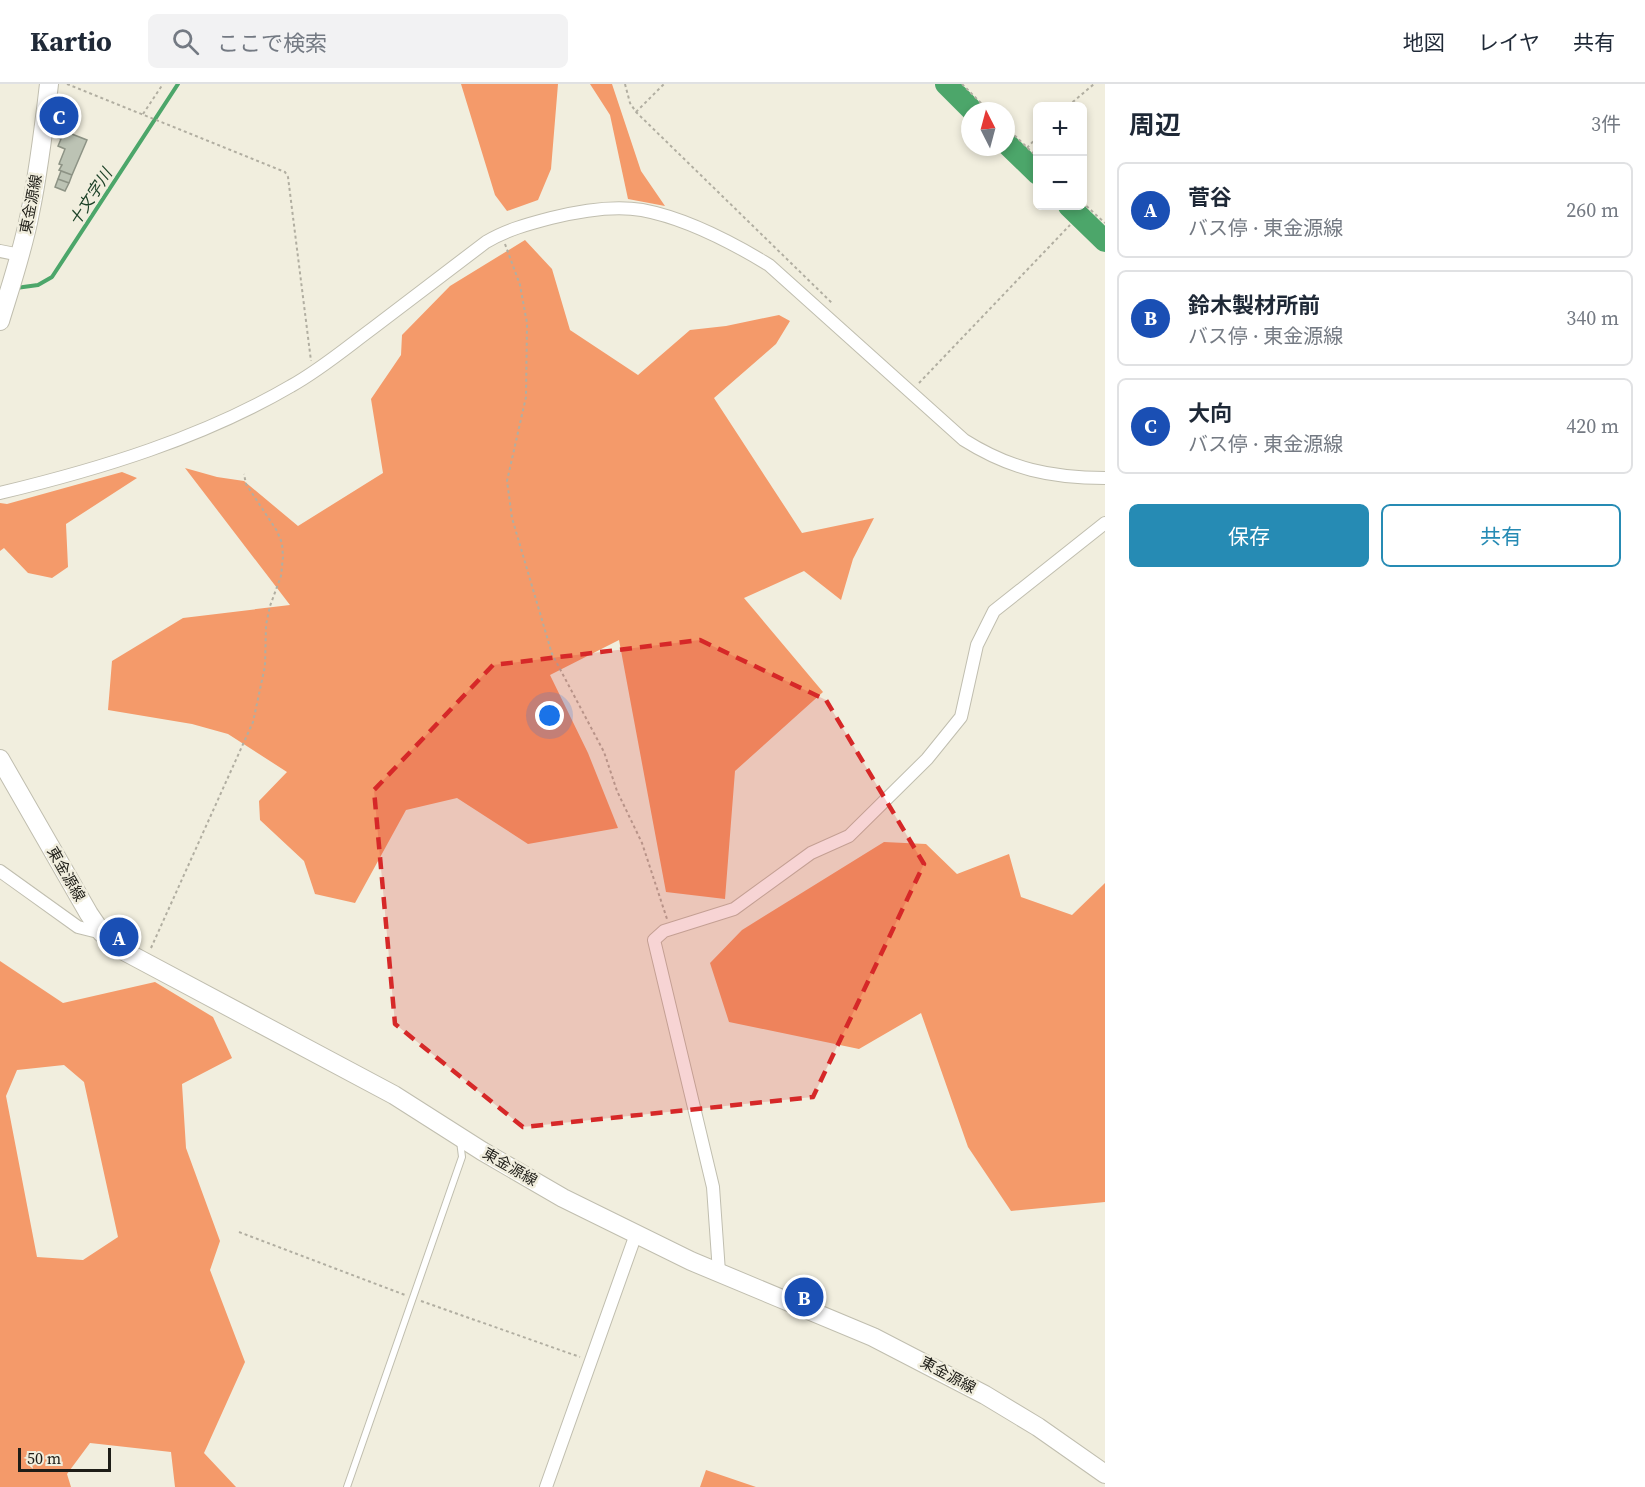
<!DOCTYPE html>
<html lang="ja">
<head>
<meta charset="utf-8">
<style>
	body { margin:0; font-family:"Source Serif 4","Noto Sans JP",serif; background:#f2f2f3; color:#1f2937 }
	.controls { position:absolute; right:18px; top:18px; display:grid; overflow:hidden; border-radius:9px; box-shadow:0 3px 9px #0003 }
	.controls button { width:54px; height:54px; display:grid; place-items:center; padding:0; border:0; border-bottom:2px solid #e0e1e3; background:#fff; color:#1f2937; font:30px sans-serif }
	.compass { position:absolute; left:961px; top:18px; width:54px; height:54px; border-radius:50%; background:#fff; box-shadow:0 3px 9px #0003; rotate:354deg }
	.scale { position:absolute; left:18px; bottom:15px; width:93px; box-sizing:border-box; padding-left:6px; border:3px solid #1e1d17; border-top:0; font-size:16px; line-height:21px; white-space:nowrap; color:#1e1d17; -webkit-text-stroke:4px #f1eede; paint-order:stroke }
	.you { position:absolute; left:550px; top:632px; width:21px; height:21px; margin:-15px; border:4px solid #fff; border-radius:50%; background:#1a73e8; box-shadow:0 0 0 9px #1a73e833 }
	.badge { display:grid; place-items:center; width:39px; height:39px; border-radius:50%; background:#268bb4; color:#fff; font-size:20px; font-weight:700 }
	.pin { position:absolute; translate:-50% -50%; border:3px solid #fff; box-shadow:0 2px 6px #0006 }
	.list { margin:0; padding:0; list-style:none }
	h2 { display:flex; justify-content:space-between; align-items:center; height:78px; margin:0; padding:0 24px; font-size:26px }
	h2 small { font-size:20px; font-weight:400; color:#747a83 }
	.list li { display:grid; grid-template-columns:39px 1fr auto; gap:18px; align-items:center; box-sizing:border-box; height:96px; margin:0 12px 12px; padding:0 12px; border:2px solid #e0e1e3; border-radius:9px }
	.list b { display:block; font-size:22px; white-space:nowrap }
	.list p { margin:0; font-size:20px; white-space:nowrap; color:#747a83 }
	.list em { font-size:20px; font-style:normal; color:#747a83 }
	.actions { display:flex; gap:12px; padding:18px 24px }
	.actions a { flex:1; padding:14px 0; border:2px solid #268bb4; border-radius:9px; text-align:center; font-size:21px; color:#268bb4 }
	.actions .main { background:#268bb4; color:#fff }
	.icon { flex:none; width:33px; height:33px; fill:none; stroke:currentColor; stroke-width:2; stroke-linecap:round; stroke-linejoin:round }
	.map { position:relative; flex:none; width:1105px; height:1403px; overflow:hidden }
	header { display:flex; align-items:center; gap:36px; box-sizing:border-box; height:84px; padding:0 30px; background:#fff; border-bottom:2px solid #e0e1e3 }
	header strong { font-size:28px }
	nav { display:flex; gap:33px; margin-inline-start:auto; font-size:21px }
	.search { width:420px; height:54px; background:#f2f2f3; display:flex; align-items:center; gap:15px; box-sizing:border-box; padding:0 21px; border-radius:9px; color:#747a83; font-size:22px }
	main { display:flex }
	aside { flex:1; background:#fff }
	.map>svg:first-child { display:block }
	.forest { fill:#f49a6a; fill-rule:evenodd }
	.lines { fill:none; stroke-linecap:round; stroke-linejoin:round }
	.stream { stroke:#4ca66a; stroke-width:4 }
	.river { stroke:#4ca66a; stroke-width:22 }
	.building { fill:#bcc3b4; stroke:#8d9385; stroke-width:1.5 }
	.lane-casing { stroke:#c0beaf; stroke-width:8 }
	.street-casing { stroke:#c0beaf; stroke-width:14 }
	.secondary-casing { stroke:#c0beaf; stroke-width:20 }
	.path { stroke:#b1aea1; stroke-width:2; stroke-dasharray:3 3; stroke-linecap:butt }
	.lane { stroke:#fff; stroke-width:6 }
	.street { stroke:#fff; stroke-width:12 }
	.secondary { stroke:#fff; stroke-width:18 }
	.marked { fill:#d62828; fill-opacity:0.2; stroke:#d62828; stroke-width:4.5; stroke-dasharray:12 8; stroke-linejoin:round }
	.labels { text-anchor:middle; stroke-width:5; stroke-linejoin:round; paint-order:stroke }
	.street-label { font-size:15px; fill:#1e1d17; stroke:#f1eede }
	.water-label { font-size:16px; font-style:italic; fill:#1e4329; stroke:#f1eede }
</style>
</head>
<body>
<header>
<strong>Kartio</strong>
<div class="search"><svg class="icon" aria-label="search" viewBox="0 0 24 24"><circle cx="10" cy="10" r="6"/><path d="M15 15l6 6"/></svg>ここで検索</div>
<nav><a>地図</a><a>レイヤ</a><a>共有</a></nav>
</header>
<main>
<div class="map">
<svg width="1105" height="1403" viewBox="0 0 1105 1403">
	<rect width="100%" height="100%" fill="#f1eede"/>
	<path class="forest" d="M461,0H558L551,85L538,116L507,127L495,111Z
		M590,0H612L641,87L665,122L628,115L610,31Z
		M525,156L552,185L570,246L638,291L690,246L726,242L779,231L790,237L776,260L714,314L802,449L874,434L853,475L841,516L804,487L744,514L823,608L735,687L725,815L666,808L619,556L550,591L588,669L618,744L528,760L457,714L406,726L355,819L315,810L304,777L260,736L259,717L287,688L228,650L192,640L108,626L112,577L183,534L290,521L185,384L217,393L244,397L298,442L383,389L371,315L401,271L402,251L450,202Z
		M122,388L137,394L66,440L68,483L52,494L28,489L4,464L0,467V419L7,420Z
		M884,758L926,760L957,790L1009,770L1021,813L1072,831L1105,799V1118L1011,1127L968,1063L921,929L859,965L729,938L710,879L742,846Z
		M0,877L63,919L155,898L213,933L232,974L182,1000L186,1064L220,1157L210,1186L245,1278L204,1369L236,1403H175L171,1368L90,1359L67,1390L71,1403H0ZM64,981L84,998L118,1153L83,1176L37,1173L6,1012L17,986Z
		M706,1386L756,1403H700Z"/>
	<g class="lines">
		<path class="stream" d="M16,204L38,201L52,193L178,0"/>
		<path class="river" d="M946,0L973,27
			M1006,59L1038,90
			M1069,122L1105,157"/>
	</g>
	<path class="building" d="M59,45L87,56L72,91L59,86L62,81L59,80L65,65L58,62L61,55L56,53Z
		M61,87L72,91L69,99L58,95Z
		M58,95L69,99L65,107L55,103Z"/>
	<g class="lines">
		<defs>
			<path id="lane" d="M347,1403L462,1073L460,1057"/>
			<path id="street" d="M0,167L20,171
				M0,409C100,385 202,354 291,302C320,286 346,264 373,244C411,215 448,187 486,158C506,146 528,140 551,134C579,127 613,121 642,126C685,134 733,159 769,181L964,356C1010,385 1051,394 1105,394
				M0,787L78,843L102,849
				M719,1188L713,1103L654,856L664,847L734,825L811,769L849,752L927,675L961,633L977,561L994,527L1105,439
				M546,1403L636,1150"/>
			<path id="secondary" d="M0,237C11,201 23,166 30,129C39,86 44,43 49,0
				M0,675L89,830L102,849L122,866L394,1011L482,1067L563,1114L691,1177L873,1253L985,1311L1038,1343L1105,1390"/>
		</defs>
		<use href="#lane" class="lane-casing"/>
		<use href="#street" class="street-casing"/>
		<use href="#secondary" class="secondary-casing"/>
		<path class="path" d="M67,0L285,88L288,93L311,277
			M625,0L630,19L636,28L833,220
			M962,0L989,27
			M1068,22L1094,0
			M636,28L664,0
			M143,30L163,0
			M1006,43L1038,74
			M1027,64L1038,52
			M1082,118L1105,139
			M505,160L520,201L527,239L526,313L507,397L512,434L552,570L604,668L617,707L642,759L667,835
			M919,299L1070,141
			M151,864L253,638L265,582L266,541L270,522L281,492L283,473L282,459L277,447L246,400L244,390
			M239,1148L405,1211
			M421,1217L580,1273"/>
		<use href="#lane" class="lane"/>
		<use href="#street" class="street"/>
		<use href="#secondary" class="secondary"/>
	</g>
	<path class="marked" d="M700,556L826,616L924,780L813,1013L523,1043L395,940L374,706L493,581Z"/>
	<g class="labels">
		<g class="street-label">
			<text transform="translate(31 120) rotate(-79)" y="5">東金源線</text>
			<text transform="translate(66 790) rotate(60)" y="5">東金源線</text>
			<text transform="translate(510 1083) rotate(30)" y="5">東金源線</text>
			<text transform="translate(948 1291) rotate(28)" y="5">東金源線</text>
		</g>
		<g class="water-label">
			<text transform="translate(90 113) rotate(-57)" y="6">十文字川</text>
		</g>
	</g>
</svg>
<div class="controls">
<button>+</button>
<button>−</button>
</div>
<svg class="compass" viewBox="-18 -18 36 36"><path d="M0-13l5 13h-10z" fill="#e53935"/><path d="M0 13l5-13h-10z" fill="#747a83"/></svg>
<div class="scale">50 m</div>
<div class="you"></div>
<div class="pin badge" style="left:119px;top:853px;background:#1a4fb4">A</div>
<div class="pin badge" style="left:804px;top:1213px;background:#1a4fb4">B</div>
<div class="pin badge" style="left:59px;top:32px;background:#1a4fb4">C</div>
</div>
<aside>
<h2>周辺<small>3件</small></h2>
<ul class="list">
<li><span class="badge" style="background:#1a4fb4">A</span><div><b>菅谷</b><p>バス停 · 東金源線</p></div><em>260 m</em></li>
<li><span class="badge" style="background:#1a4fb4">B</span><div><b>鈴木製材所前</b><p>バス停 · 東金源線</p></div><em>340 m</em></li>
<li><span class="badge" style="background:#1a4fb4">C</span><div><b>大向</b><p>バス停 · 東金源線</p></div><em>420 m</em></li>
</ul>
<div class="actions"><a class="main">保存</a><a>共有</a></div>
</aside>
</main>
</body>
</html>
